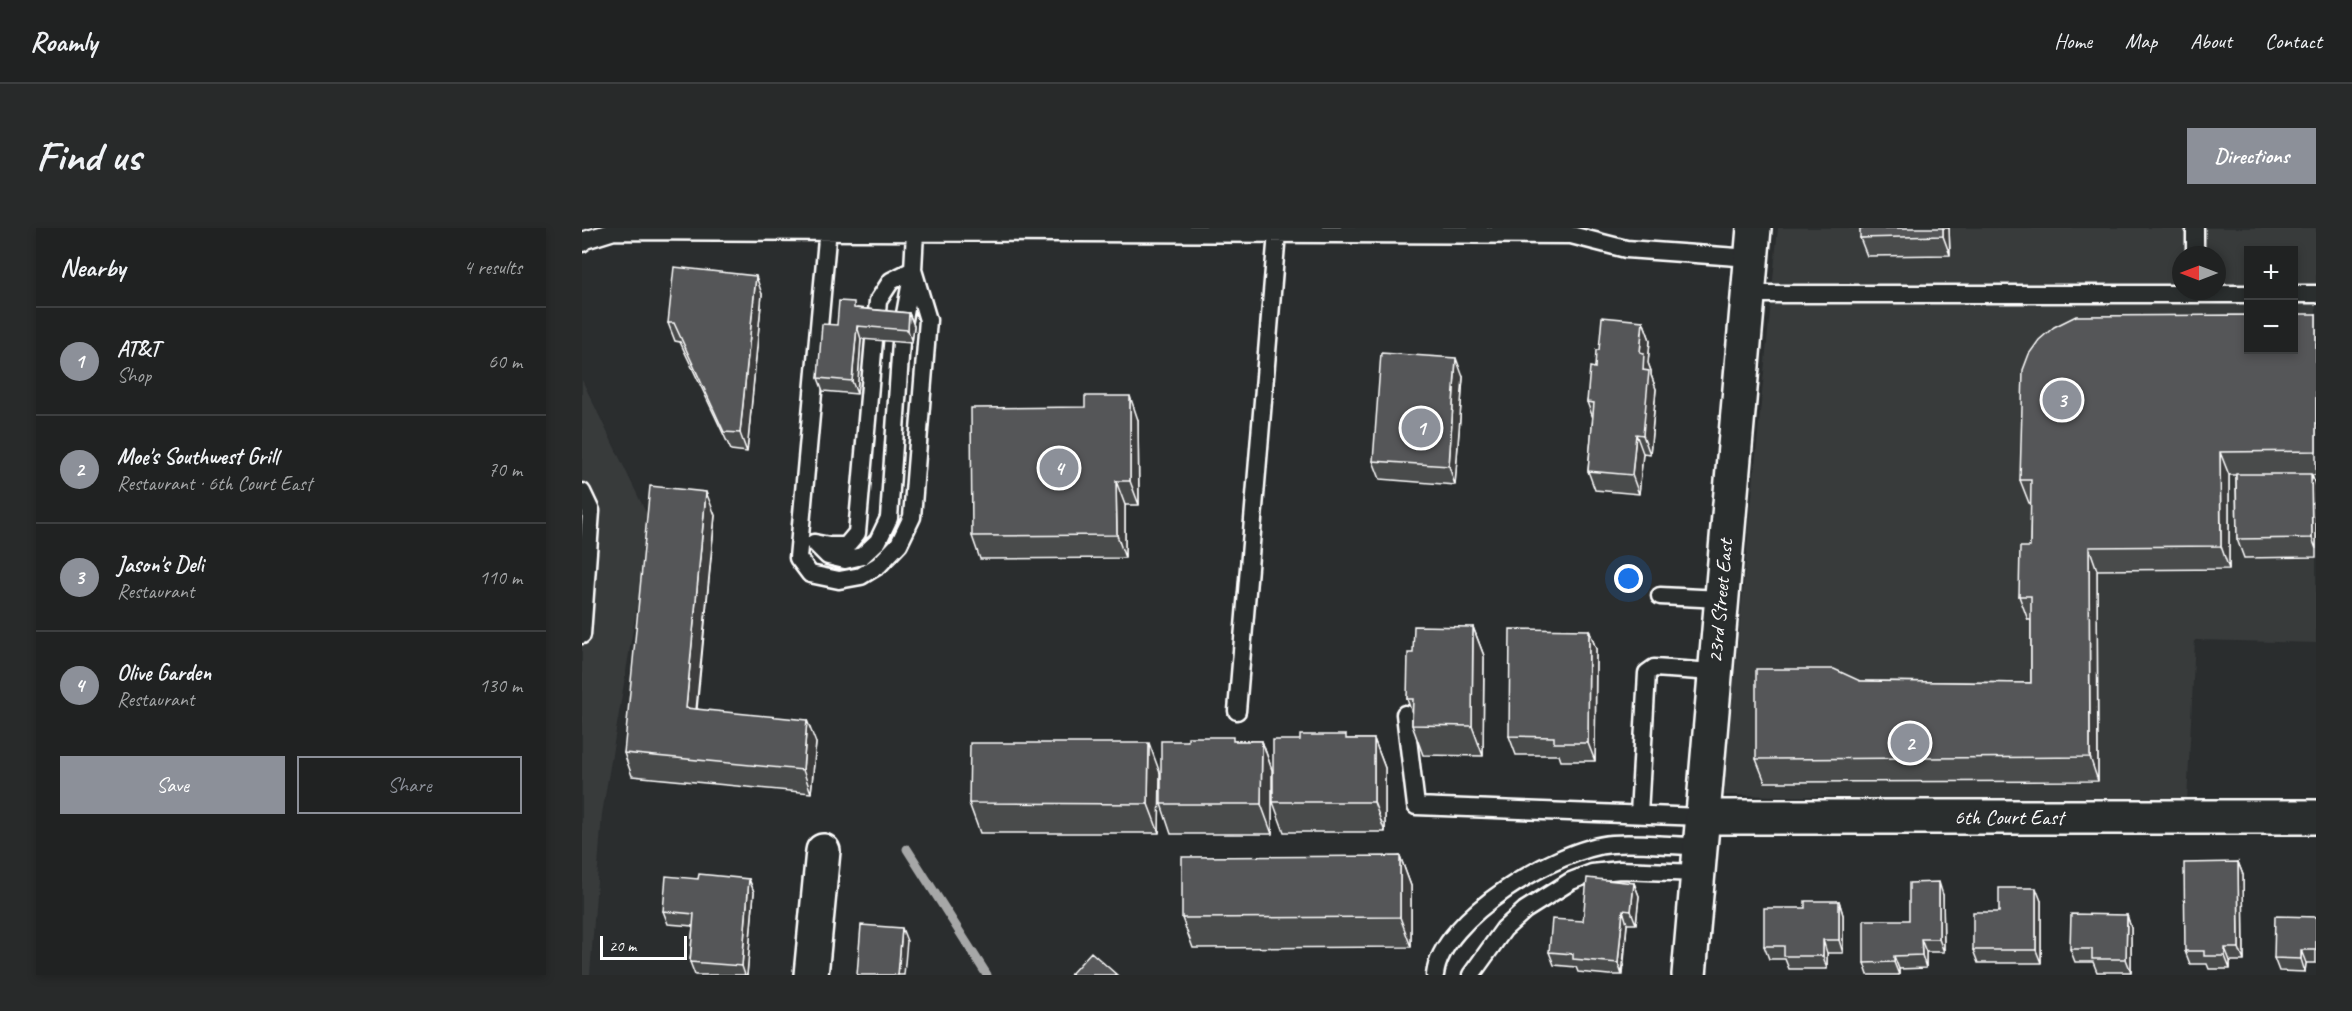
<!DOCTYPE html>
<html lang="en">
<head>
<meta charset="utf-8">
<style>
	body { margin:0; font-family:Caveat,sans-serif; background:#282a2a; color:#f1f3f6 }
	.controls { position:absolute; right:18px; top:18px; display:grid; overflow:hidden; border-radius:0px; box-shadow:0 3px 9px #0003 }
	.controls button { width:54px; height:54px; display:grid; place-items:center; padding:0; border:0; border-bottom:2px solid #3d3f40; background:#202222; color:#f1f3f6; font:30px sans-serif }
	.compass { position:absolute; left:1590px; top:18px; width:54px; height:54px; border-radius:50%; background:#202222; box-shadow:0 3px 9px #0003; rotate:270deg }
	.scale { position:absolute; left:18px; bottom:15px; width:87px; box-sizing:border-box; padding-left:6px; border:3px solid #fff; border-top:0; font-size:16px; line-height:21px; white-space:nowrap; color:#fff; -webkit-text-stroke:4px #2a2d2e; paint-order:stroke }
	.you { position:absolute; left:1047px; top:351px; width:21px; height:21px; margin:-15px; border:4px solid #fff; border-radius:50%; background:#1a73e8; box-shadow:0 0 0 9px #1a73e833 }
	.badge { display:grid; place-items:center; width:39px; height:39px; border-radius:50%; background:#8c9099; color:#fff; font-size:20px; font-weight:700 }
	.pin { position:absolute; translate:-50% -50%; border:3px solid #fff; box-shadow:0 2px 6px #0006 }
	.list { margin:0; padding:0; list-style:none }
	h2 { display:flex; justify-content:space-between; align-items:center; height:78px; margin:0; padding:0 24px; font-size:26px }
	h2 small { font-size:20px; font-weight:400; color:#a2a4a5 }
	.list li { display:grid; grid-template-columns:39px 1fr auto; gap:18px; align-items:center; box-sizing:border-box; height:108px; padding:0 24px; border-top:2px solid #3d3f40 }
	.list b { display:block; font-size:22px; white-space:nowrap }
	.list p { margin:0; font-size:20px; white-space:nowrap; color:#a2a4a5 }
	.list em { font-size:20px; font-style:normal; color:#a2a4a5 }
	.actions { display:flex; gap:12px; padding:18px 24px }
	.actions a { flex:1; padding:14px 0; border:2px solid #8c9099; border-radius:0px; text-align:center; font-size:21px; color:#8c9099 }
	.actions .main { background:#8c9099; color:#fff }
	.map { position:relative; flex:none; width:1734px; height:747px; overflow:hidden; border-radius:0px }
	header { display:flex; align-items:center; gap:36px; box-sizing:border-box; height:84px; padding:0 30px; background:#202222; border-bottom:2px solid #3d3f40 }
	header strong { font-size:28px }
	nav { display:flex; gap:33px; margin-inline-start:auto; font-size:21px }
	.intro { display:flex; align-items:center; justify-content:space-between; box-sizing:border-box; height:144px; padding:0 36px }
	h1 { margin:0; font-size:42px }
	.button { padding:15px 27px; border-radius:0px; background:#8c9099; color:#fff; font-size:21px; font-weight:700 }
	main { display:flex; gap:36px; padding:0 36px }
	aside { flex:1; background:#202222; border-radius:0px; box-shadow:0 3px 9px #0003 }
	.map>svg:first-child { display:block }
	.built { fill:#373a3b; fill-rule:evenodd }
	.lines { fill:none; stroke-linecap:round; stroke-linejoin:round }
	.stream { stroke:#a6a7a7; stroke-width:9 }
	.lane-casing { stroke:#fff; stroke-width:21 }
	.street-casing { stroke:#fff; stroke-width:38 }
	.lane { stroke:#2a2d2e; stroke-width:16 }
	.street { stroke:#2a2d2e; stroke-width:33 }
	.wall { fill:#494b4c; stroke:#fff; stroke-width:1.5 }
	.shaded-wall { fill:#3c3d3e; stroke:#fff; stroke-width:1.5 }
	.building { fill:#555758; stroke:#fff; stroke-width:1.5 }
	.labels { text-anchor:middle; stroke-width:4.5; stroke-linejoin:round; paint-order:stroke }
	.street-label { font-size:21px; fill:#fff; stroke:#2a2d2e }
</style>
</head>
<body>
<header>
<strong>Roamly</strong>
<nav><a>Home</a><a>Map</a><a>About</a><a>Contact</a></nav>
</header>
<div class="intro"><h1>Find us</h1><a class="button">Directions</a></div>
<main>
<aside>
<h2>Nearby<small>4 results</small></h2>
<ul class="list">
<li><span class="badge">1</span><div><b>AT&amp;T</b><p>Shop</p></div><em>60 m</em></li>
<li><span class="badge">2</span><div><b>Moe's Southwest Grill</b><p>Restaurant · 6th Court East</p></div><em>70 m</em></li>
<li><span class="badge">3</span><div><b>Jason's Deli</b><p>Restaurant</p></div><em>110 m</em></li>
<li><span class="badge">4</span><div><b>Olive Garden</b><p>Restaurant</p></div><em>130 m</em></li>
</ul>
<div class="actions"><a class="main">Save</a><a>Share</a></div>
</aside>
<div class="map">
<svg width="1734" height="747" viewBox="0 0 1734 747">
	<rect width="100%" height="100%" fill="#2a2d2e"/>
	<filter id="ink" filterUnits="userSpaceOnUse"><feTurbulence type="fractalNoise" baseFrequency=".0167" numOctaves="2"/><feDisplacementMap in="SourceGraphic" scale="12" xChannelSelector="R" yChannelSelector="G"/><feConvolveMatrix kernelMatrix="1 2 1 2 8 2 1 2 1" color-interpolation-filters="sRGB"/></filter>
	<g filter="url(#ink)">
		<path class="built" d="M1196,0H1734V415L1613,412L1605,575L1141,567ZM1666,22H1712V122H1666ZM1599,27H1635V63H1599Z
			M0,152L69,295L20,586L8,747H0Z"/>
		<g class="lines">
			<path class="stream" d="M325,621L405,747"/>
			<defs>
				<path id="lane" d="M246,0L216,330L228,346L257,352L279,348L297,337L317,316L330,289L346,92L331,42L333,4
					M0,15L3,12L32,3L989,7L1044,21L1169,30
					M1613,27V0
					M1166,66H1666
					M1712,66H1734
					M294,95L296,73L309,53L331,42
					M321,97L330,48
					M0,264L9,283L0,407
					M232,315L247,318H264L275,305L292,112
					M233,315L246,328L263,332L280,328L296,313L307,290L319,114
					M1078,368L1139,371
					M655,483L695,5
					M823,486L834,578L1120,589
					M1057,586L1065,445L1072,440L1132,444
					M853,747C859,690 976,620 1030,616C1058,614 1088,618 1117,618
					M889,747L922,701L943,682L989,653L1010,645L1038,642L1115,645"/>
				<path id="street" d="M1120,589H1734
					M229,747L241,623
					M1107,747L1172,0"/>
			</defs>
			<use href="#lane" class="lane-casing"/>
			<use href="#street" class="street-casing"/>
			<use href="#lane" class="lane"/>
			<use href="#street" class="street"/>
		</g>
		<path class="wall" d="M1367,0L1368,27L1285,28L1278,10Z
			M180,66L165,224L149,222L98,114L93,113L86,95Z
			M275,80L327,85L332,98L330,115L279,111L275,166L241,163L236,150L255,97Z
			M1734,86V247H1730L1734,259V329L1662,330L1655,311L1654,247H1647V341L1515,342L1516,553L1183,554L1174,531L1278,453L1449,455V392H1446L1437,368L1448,319L1449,275H1447L1438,252Z
			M1061,93L1068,112L1066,135L1069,143V147L1074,161L1068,226L1061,225L1057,266L1013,262L1006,243L1011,190L1005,174L1017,122Z
			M881,149L873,257L798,251L791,233Z
			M556,192L557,277H543V330L398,331L390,308Z
			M133,287L115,481L234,515L229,565L50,548L42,525Z
			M891,399L902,428L901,528L841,527L830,497V485L825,471L831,425Z
			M1007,402L1014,421L1013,533H979L977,527H934L927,508Z
			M765,511H792L803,540V604H702L691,574Z
			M653,513H680L690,542V606H589L579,576Z
			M578,545L577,605H398L387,575Z
			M818,628L829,658V719L611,720L600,690Z
			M1656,634L1661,647L1662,733H1648V741H1627L1625,736H1608L1603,723Z
			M116,651H167L172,664L165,747H113L108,734L111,698L86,696L81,683Z
			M1052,655L1057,668L1054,696H1045L1041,747H1027L996,744L994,739L972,737L967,724L1001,693Z
			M1361,667L1362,724H1344V740L1317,741V747H1286L1282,735L1327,692Z
			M1257,673L1261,687V725H1245V741H1207L1203,731H1187L1182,718L1223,680Z
			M1459,673V735H1396L1391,722L1417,684Z
			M1545,687L1549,700V744H1515L1511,734H1493L1488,721Z
			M1734,689V735H1724L1723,744L1697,743L1692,730Z"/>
		<path class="shaded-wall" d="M1361,0H1367L1368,27L1361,8Z
			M174,48L180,66L165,224L158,205Z
			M327,85L332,98L330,115L326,102Z
			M1061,93L1068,112L1066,135L1069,143V147L1074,161L1068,226L1061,207V142L1058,124Z
			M275,98L279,111L275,166L270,153Z
			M874,130L881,149L873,257L867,238Z
			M548,168L556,192L557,277L548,253Z
			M1054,206L1061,225L1057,266L1050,247Z
			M1638,224L1647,247V341L1639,318Z
			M1729,246L1734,259V321L1730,310Z
			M534,253L543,277V330L535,307Z
			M124,264L133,287L112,503L104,480Z
			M1507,319L1515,342L1516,553L1508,529Z
			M891,399L902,428L901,528L890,498Z
			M1007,402L1014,421L1013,533L1006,515Z
			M225,492L234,515L229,565L221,542Z
			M792,511L803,540V604L792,574Z
			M680,513L690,542V606L679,576Z
			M567,515L578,545L577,605L566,576Z
			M818,628L829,658V719L818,689Z
			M1656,634L1661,647L1662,733L1657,720Z
			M167,651L172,664L165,747H163L160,738Z
			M1357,654L1361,667L1362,724L1357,711Z
			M1052,655L1057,668L1054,696L1049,683Z
			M1454,660L1459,673V735L1454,722Z
			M1257,673L1261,687V725L1257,712Z
			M1041,682L1045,696L1040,747L1036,735Z
			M1545,687L1549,700V744L1544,731Z
			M320,700L325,713L322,747H316Z
			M1339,711L1344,724V740L1340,727Z
			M1241,712L1245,725V741L1241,728Z
			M1643,720L1648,733V741L1643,728Z
			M1719,722L1724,735L1723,744L1719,731Z
			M1312,728L1317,741V747L1312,734Z"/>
		<path class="building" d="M1278,0H1361V8L1278,10Z
			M92,39L174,48L158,205L142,204L92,95H86Z
			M257,73L272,74V80L327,85L326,102L275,98L270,153L236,150L240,96L255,97Z
			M1712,86H1734V223L1638,224L1639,318L1507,319L1508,529L1174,531V441H1252L1278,453L1449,455V368H1437L1438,319H1448L1449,252H1438L1441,142L1447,126L1457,112L1472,99L1494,88L1666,87V122H1712Z
			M1020,89L1061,93L1058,124L1062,125L1061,142L1067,143L1061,207L1054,206L1050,247L1006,243L1012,175L1005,174L1008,139L1013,140L1014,122H1017Z
			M799,125L874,130L867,238L791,233Z
			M503,168H548V253H534L535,307L390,308L389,180L503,179Z
			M1654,246H1729L1730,310L1655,311Z
			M68,258L124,264L104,480L225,492L221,542L42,525Z
			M832,398L891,399L890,498L830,497L831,471H825L826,425H831Z
			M928,401L1007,402L1006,515H972V509L927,508Z
			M718,507H764V511H792V574H691V512H718Z
			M606,509H651V513H680L679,576H579V513H606Z
			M388,515H567L566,576L387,575Z
			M818,628V689L600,690V629Z
			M1656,634L1657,720H1643V728H1622V723H1603L1602,635Z
			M117,646L167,651L160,738L108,734L112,686L81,683L84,648L116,651Z
			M1005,650L1052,655L1049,683L1041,682L1036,735L991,731V726L967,724L970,691L1001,693Z
			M1357,654V711H1339L1340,727L1312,728V734L1282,735V692H1327V655Z
			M1417,660H1454V722H1391V684H1417Z
			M1223,673H1257V712H1241V728H1202V718H1182V680H1223Z
			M1489,686L1545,687L1544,731H1510V721H1488Z
			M1693,688L1734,689V722H1719V731L1692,730Z
			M279,697L320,700L316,747H275Z
			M509,724L535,747H488Z"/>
	</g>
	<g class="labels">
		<g class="street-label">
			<text transform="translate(1138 373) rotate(-85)" y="7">23rd Street East</text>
			<text x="1427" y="596">6th Court East</text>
		</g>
	</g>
</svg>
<div class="controls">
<button>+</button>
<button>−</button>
</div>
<svg class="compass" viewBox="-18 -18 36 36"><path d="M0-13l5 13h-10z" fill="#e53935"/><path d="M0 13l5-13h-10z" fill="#a2a4a5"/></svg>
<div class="scale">20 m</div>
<div class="you"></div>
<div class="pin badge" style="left:839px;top:200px">1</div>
<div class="pin badge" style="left:1328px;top:515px">2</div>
<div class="pin badge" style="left:1480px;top:172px">3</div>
<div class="pin badge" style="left:477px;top:240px">4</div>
</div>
</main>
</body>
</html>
